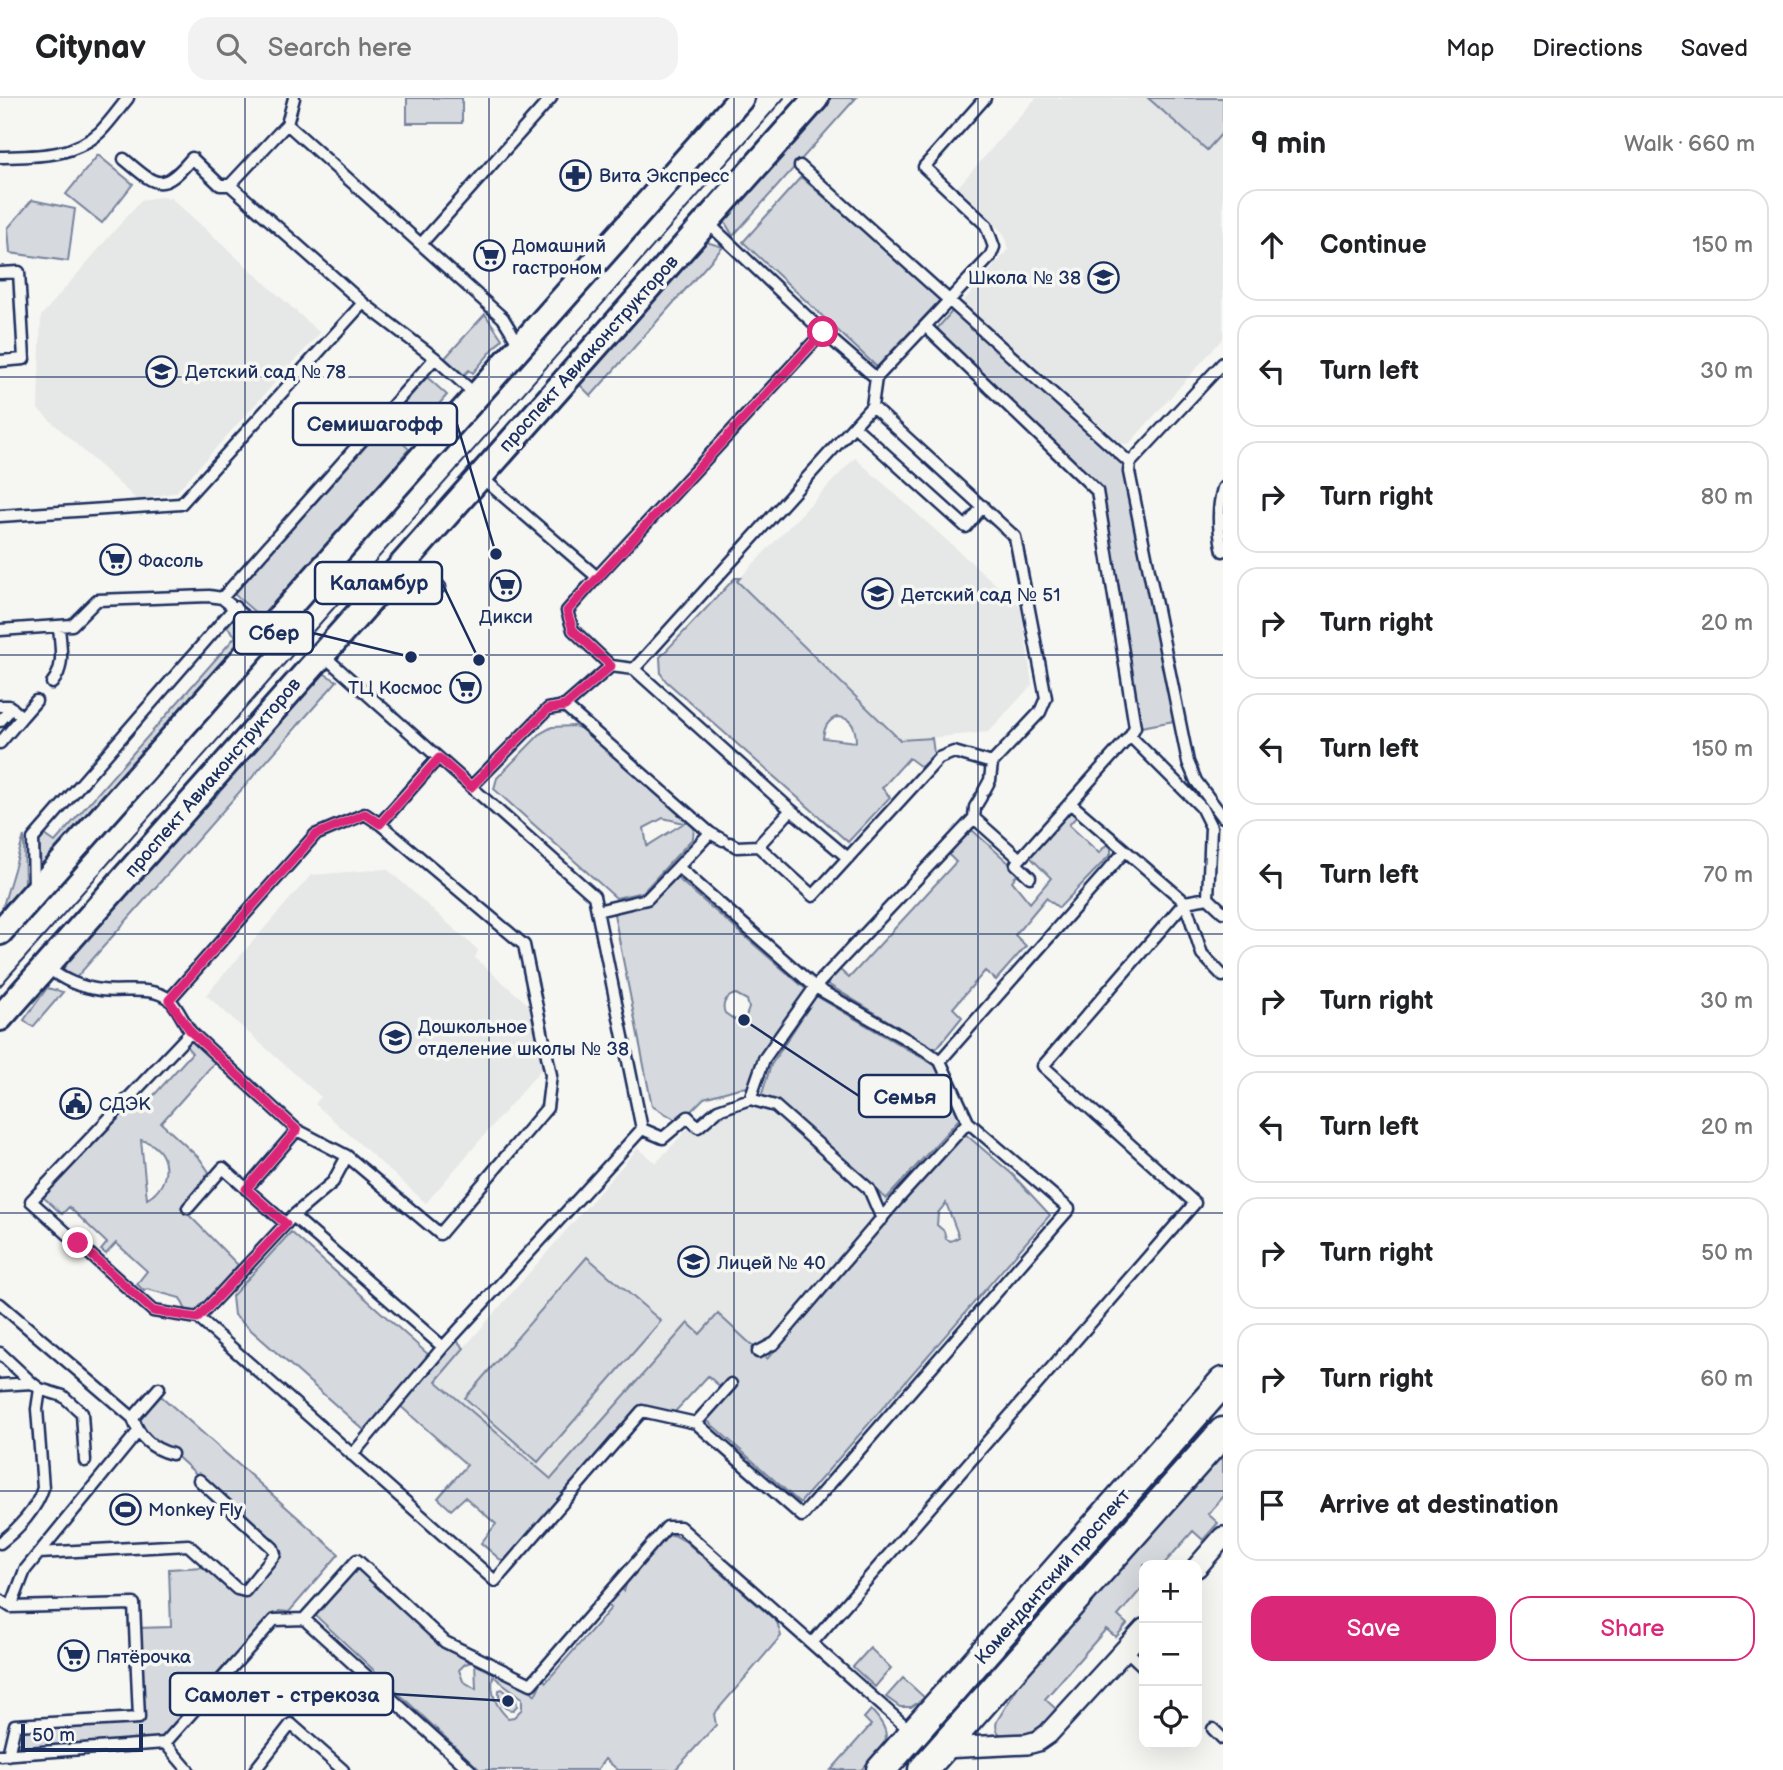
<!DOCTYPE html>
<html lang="en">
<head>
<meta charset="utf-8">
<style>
	body { margin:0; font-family:"Balsamiq Sans",sans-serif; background:#f2f2f2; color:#202124 }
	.controls { position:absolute; right:21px; bottom:21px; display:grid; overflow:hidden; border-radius:14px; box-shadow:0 7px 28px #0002 }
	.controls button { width:63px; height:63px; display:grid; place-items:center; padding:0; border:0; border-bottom:2px solid #e0e0e0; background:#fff; color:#202124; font:35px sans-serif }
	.scale { position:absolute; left:21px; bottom:18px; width:122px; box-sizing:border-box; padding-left:7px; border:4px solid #1b2f5e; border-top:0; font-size:19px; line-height:24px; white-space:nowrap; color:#1b2f5e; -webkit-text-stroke:5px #f6f6f2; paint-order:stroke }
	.stop { position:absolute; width:21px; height:21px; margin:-16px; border:5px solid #db2777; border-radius:50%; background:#fff }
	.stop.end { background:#db2777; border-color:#fff; box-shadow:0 2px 7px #0008 }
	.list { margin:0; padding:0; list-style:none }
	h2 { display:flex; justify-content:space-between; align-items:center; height:91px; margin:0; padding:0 28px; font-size:30px }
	h2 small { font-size:23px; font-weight:400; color:#757577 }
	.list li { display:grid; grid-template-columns:46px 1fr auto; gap:21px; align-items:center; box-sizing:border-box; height:112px; margin:0 14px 14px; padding:0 14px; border:2px solid #e0e0e0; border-radius:21px }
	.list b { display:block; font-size:26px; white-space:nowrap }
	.list em { font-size:23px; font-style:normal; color:#757577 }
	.actions { display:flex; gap:14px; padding:21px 28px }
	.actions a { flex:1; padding:16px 0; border:2px solid #db2777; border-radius:21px; text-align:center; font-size:24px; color:#db2777 }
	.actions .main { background:#db2777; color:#fff }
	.icon { flex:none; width:38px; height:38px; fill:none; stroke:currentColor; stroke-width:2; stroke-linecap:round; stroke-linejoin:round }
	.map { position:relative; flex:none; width:1223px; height:1672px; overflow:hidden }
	header { display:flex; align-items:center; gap:42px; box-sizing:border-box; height:98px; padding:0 35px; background:#fff; border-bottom:2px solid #e0e0e0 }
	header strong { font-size:33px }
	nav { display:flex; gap:38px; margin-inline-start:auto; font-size:24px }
	.search { width:490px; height:63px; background:#f2f2f2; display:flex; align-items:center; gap:18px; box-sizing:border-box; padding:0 24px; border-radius:21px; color:#757577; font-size:26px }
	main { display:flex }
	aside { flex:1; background:#fff }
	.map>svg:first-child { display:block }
	.built { fill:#e6e7e7 }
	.green { fill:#d6d9dd; stroke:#78849e; stroke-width:2; fill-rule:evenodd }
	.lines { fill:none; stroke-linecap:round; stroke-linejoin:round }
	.service-casing { stroke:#1b2f5e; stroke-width:15 }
	.minor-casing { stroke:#1b2f5e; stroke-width:24 }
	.tertiary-casing { stroke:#1b2f5e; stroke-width:30 }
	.secondary-casing { stroke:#1b2f5e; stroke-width:33 }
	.service { stroke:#f6f6f2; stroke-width:10 }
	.minor { stroke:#f6f6f2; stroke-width:19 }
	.tertiary { stroke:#f6f6f2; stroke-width:24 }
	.secondary { stroke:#f6f6f2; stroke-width:28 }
	.tram { stroke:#1b2f5e; stroke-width:2 }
	.route { stroke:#db2777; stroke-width:9 }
	.grid { fill:none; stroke:#1b2f5e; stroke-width:2; stroke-opacity:0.55 }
	.labels { text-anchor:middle; stroke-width:7; stroke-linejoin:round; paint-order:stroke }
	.poi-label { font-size:19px; fill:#1b2f5e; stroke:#f6f6f2; text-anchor:start }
	.street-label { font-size:19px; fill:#1b2f5e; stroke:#f6f6f2 }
	.leader { fill:none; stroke:#1b2f5e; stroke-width:2.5 }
	.callout-dot { fill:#1b2f5e; stroke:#f6f6f2; stroke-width:2.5 }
	.callout { fill:#f6f6f2; stroke:#1b2f5e; stroke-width:2.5 }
	.callout-label { font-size:21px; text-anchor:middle; font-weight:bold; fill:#1b2f5e }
</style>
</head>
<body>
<header>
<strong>Citynav</strong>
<div class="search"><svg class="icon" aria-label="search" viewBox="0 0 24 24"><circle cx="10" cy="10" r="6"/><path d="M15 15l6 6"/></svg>Search here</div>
<nav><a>Map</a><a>Directions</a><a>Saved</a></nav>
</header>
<main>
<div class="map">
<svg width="1223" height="1672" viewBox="0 0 1223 1672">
	<rect width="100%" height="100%" fill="#f6f6f2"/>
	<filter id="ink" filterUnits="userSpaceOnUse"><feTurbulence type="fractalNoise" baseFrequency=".0143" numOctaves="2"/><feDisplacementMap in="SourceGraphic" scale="14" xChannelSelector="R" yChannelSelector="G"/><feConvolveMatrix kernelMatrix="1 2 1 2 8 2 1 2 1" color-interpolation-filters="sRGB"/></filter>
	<g filter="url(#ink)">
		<path class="built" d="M1036,0H1223V240L1129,346L1119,345L961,206L1008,152L1004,136L957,90Z
			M160,99L171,100L320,235L176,394L137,402L38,311L41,218L141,102Z
			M855,360L1021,509L1032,587L988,634L900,643L737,483Z
			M387,771L478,852L475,860L531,909L543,969L426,1105L315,1006L321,999L206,897L311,777Z
			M752,996L779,1004L893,1107L895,1112L767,1261L718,1217L700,1236L687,1225L550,1382L436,1282L638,1050L656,1065L708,1009Z"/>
		<path class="green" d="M407,0H462V25H407Z
			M830,0H856L733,138L723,121Z
			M1148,0H1223V34L1207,52Z
			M98,57L133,86L102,125L66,96Z
			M801,79L941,201L877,269L743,144Z
			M32,102L75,111L68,163L10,155L8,130Z
			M703,143L723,149L591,298L577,284Z
			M954,211L1125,367L1174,623L1141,629L1102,396L1097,387L936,232Z
			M485,216L502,241L473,275L469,272L464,277L445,260Z
			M427,279L447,297L419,329L415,325L403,338L388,324Z
			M384,328L409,351L402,359L408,364L271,518L256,515L234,496Z
			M735,480H740L737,483L900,642L932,640L934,656L921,669L909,660L882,690L890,699L848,744L666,583L661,576L660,559ZM837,619C852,619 856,631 856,644L823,640C824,630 828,622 837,619Z
			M235,516L248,524L255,536L44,772L41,769L39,742L45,737L55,744L236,538L225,527Z
			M321,574L337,583L76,880L66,874L62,868Z
			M574,628L585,632L694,730L693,740L643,794L616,800L494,691L497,680L541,635L552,629ZM663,720L684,725L647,748L644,730Z
			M1070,712L1077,718L1069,727L1099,755L1107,746L1111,750V756L1059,810L1046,800L1015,837L1026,848L996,882L985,873L953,910L962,919L937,950L931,949L826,885L839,871L849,880L956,764L948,756L972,732L1019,774L1012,783L1030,805L1051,780L1029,758Z
			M24,738L25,789L3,808Z
			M676,779L808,893L751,989L739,990L704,1000L680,1024L652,1008L613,811L648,804ZM736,896L747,902L749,910L746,918L735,922L725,915C721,906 726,898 736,896Z
			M47,890L63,894L33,929L24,922Z
			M816,898L936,968L960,1020L886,1101L779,1004L761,999L771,967Z
			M191,942L216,963L161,1025L200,1061L209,1074L181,1109L238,1167L196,1214L186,1212L180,1200L147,1191L144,1193L137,1186L147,1173L116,1145L106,1156L101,1152L107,1145L69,1109L62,1116L43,1099L139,999L147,1005L192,955L186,948ZM141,1042C172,1049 173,1087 147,1101Z
			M964,1035L1012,1076L1050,1117L800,1405L702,1318L725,1293L708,1278L672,1317L640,1311L503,1464L481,1445L496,1426L465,1399L451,1412L438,1400L467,1367L398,1306L447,1250L450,1251L457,1243L464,1250L436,1283L551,1381L688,1225L700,1236L718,1216L767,1261L905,1100ZM946,1105L959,1139L951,1143L946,1141L944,1133L937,1127L938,1115Z
			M291,1134L430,1258L365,1333L234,1217L232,1198Z
			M587,1159L661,1223L538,1364L465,1300Z
			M161,1298L339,1456L289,1514L279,1513L224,1568L163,1639L22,1650L19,1648C16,1641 15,1636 21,1631L139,1624L138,1530L171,1529L169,1471L203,1469L236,1493L247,1496L275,1447L172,1354C158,1349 145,1337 137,1324Z
			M1223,1354V1399L1208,1416L1218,1425L1203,1442L1193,1433L1163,1467H1144V1488L1118,1518L1127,1526L1116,1539L1106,1531L1045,1601L1056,1611C1049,1619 1042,1631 1033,1636C1019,1642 991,1643 997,1623L1025,1577Z
			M674,1437L685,1443L777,1524L781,1538L714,1616L716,1627L675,1672H618L605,1661L597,1672H480L315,1517L358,1469L443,1545L526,1587L535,1597L543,1581L546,1584L611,1510L607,1506L621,1491L624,1493L627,1484L666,1438ZM475,1563L476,1591L463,1583L459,1572L465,1566ZM493,1578L522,1600V1611L514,1619L508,1620C495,1608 490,1595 493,1578Z
			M870,1550L891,1570L875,1589L853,1569Z
			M903,1580L925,1600L911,1609H900L886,1599Z
			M502,1591L516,1602L517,1608L513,1612C502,1612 498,1602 499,1592Z
			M871,1612C899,1641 883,1648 861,1672H831L871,1627L864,1620Z"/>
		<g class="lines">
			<defs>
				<path id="service" d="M287,26L294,0
					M0,59C35,58 72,60 100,34C110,24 119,11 128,0
					M124,61C157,89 162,95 192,60L220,87H230
					M800,68L1130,365
					M706,123L823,234L876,280L925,228L1097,393L1135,629L1130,638L1070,705L1185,804L1208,800L1223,814
					M421,146L551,0
					M0,175L19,174L24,261L0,263
					M363,205L435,260L476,297
					M925,228L990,159L994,149L986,127L924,69L985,0
					M1223,265L1130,365L1129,374L1188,664L1196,683L1223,719
					M854,328L966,429L983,408
					M480,378L597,479L567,513L573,532L611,568L634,571L791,712L758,748L813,798L939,660L954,654L992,665L1040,614L1046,600L1015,439L872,308
					M1223,390C1217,411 1218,432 1223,453
					M0,418L181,406L363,205L230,87L287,26L503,220L520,248
					M409,461L440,489
					M597,479L823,234
					M222,500L265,535
					M0,532L72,527L97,502L209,498L222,500L435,260
					M634,571L872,308L876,280
					M52,585C66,569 60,547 59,528
					M0,608H9L22,619L0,645
					M565,608L710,735L678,769L815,889L974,720L1020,761L1070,705
					M22,619L36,603
					M0,623L12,610
					M1130,638L1201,709L1211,729L1208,800
					M471,689L548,611L565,608L611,568
					M984,693L990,682L992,665
					M791,712L848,760
					M974,720L975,709L981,699
					M380,726L438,660
					M710,735L723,742
					M730,745L737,749L758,748
					M1020,761L1016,766L1030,779
					M34,790L33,741L235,509
					M597,813L647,801L678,769
					M47,869C64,883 80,889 101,892C122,895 153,887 170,902C179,911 183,924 191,934L31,1103L153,1213L198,1220L293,1118L333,1084L347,1058
					M169,902L315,737L365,716L380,726L524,847L551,977L547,1010L440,1136L347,1058L297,1032L191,934
					M750,1001L764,961L815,889L925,952L940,963
					M642,1031L663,1040L688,1019L698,1029L718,1012L750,1001L775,1008L869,1091L882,1121
					M246,1091L297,1032
					M188,1110L223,1070L286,1126
					M293,1118L443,1249L642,1031L594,798L323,557
					M0,1206L133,1320L159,1290
					M198,1220L495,1483L642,1313L696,1325L802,1418L1069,1111L968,1024L940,963L1125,753
					M758,1254L775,1245L897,1102L968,1024
					M0,1255L32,1285L40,1291L63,1298L82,1315L85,1363
					M0,1287L32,1285
					M133,1320C139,1340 152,1351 172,1356
					M696,1325L731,1286
					M352,1357L443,1249
					M0,1445C17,1432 37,1411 43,1390L37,1311L40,1291
					M39,1455L188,1447L237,1491L245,1493L275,1456L273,1450L199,1382
					M0,1502L11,1509L134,1506L139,1620L15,1627L8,1657
					M11,1509L25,1472L137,1335
					M304,1521L357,1462L445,1544L531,1586L667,1429H680L913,1635
					M812,1545L1195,1105L1043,968L1185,804L1202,856L1223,878
					M1126,1552L1144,1569
					M1213,1631L1223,1641
					M165,1645L188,1672
					M0,1657L165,1645L274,1522L304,1521L470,1672
					M255,1672L291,1626L343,1672"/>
				<path id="minor" d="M1197,1469L1223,1439
					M943,1650L1027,1646L1038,1643L1048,1636L1144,1531"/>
				<path id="tertiary" d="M0,834L741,0
					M0,920L816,0"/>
				<path id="secondary" d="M881,1672L1223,1284
					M923,1672L1223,1334"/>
			</defs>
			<use href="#service" class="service-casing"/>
			<use href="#minor" class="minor-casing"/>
			<use href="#tertiary" class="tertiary-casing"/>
			<use href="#secondary" class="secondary-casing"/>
			<use href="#service" class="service"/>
			<use href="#minor" class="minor"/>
			<use href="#tertiary" class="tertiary"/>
			<use href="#secondary" class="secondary"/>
			<path class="tram" d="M0,888L784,0"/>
		</g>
	</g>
	<g class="lines" filter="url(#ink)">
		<path class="route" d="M78,1145L153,1213L198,1220L286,1126L246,1091L297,1032L191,934L169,902L315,737L365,716L380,726L439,660L471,689L548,611L565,608L611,568L573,532L567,513L823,234"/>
	</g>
	<path class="grid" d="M245,0V1672M489,0V1672M734,0V1672M978,0V1672M0,279H1223M0,557H1223M0,836H1223M0,1115H1223M0,1393H1223"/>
	<defs>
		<symbol id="pharmacy-ring" viewBox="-11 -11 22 22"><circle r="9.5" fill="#f6f6f2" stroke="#1b2f5e" stroke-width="1.5"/><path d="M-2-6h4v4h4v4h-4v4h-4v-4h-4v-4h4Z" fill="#1b2f5e"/></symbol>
		<symbol id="supermarket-ring" viewBox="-11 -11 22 22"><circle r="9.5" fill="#f6f6f2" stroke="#1b2f5e" stroke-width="1.5"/><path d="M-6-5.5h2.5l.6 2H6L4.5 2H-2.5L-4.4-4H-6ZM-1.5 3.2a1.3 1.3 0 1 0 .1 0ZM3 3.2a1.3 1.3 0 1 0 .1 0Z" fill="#1b2f5e"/></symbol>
		<symbol id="school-ring" viewBox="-11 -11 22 22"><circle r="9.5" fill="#f6f6f2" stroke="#1b2f5e" stroke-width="1.5"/><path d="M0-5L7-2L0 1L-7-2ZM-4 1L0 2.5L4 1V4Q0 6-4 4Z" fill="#1b2f5e"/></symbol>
		<symbol id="civic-ring" viewBox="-11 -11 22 22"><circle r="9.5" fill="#f6f6f2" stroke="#1b2f5e" stroke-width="1.5"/><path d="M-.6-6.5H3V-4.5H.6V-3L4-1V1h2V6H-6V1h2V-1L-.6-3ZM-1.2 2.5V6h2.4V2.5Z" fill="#1b2f5e"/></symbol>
		<symbol id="stadium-ring" viewBox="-11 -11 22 22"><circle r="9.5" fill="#f6f6f2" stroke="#1b2f5e" stroke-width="1.5"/><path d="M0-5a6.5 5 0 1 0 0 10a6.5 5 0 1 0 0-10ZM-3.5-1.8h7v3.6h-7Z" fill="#1b2f5e"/></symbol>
	</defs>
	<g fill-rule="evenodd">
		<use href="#pharmacy-ring" x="558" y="60" width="35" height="35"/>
		<use href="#supermarket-ring" x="472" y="140" width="35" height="35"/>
		<use href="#school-ring" x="1086" y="162" width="35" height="35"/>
		<use href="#school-ring" x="144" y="256" width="35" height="35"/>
		<use href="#supermarket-ring" x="98" y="444" width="35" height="35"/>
		<use href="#supermarket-ring" x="488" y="470" width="35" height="35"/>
		<use href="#school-ring" x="860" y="478" width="35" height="35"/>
		<use href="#supermarket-ring" x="448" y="572" width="35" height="35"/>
		<use href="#school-ring" x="378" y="922" width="35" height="35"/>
		<use href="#civic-ring" x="58" y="988" width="35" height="35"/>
		<use href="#school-ring" x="676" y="1146" width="35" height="35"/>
		<use href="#stadium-ring" x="108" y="1394" width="35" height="35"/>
		<use href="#supermarket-ring" x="56" y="1540" width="35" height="35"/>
	</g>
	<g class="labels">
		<g class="poi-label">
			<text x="599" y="84">Вита Экспресс</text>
			<text x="512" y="154">Домашний<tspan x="512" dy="22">гастроном</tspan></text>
			<text x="1081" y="186" text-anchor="end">Школа № 38</text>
			<text x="185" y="280">Детский сад № 78</text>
			<text x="138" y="469">Фасоль</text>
			<text x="901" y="503">Детский сад № 51</text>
			<text x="506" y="525" text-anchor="middle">Дикси</text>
			<text x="442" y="596" text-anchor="end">ТЦ Космос</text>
			<text x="418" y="935">Дошкольное<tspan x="418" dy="22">отделение школы № 38</tspan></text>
			<text x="99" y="1012">СДЭК</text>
			<text x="717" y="1171">Лицей № 40</text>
			<text x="148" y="1418">Monkey Fly</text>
			<text x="96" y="1565">Пятёрочка</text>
		</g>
		<g class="street-label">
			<text transform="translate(588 255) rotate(-48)" y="7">проспект Авиаконструкторов</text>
			<text transform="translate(212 679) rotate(-49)" y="7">проспект Авиаконструкторов</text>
			<text transform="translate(1052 1478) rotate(-49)" y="7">Комендантский проспект</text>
		</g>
	</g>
	<path class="leader" d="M496 456L457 326M479 562L442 485M411 559L313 535M744 922L859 998M508 1603L393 1596"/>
	<g class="callout-dot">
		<circle cx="496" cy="456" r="7"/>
		<circle cx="479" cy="562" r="7"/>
		<circle cx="411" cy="559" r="7"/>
		<circle cx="744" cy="922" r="7"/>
		<circle cx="508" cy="1603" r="7"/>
	</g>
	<g class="callout">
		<rect x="293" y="305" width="164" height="42" rx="7"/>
		<rect x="315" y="464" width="127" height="42" rx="7"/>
		<rect x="234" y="514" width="79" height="42" rx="7"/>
		<rect x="859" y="977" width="92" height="42" rx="7"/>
		<rect x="170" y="1575" width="223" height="42" rx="7"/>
	</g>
	<g class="callout-label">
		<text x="375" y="333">Семишагофф</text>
		<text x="379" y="492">Каламбур</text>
		<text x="274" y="542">Сбер</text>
		<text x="905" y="1006">Семья</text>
		<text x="282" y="1604">Самолет - стрекоза</text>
	</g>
</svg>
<div class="controls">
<button>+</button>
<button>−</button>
<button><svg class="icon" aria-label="locate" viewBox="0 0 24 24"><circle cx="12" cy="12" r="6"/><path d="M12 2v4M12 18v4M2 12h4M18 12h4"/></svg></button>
</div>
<div class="scale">50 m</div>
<div class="stop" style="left:823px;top:234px"></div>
<div class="stop end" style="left:78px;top:1145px"></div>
</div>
<aside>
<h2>9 min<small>Walk · 660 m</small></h2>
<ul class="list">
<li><svg class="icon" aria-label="ahead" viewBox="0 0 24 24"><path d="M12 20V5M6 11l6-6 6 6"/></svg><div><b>Continue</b></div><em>150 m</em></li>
<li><svg class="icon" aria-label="left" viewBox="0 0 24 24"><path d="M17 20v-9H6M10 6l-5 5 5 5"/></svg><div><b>Turn left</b></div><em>30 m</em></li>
<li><svg class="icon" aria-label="right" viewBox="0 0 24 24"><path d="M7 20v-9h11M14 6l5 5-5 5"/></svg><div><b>Turn right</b></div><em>80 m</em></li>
<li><svg class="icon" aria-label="right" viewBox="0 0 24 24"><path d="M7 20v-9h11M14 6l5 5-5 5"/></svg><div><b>Turn right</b></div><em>20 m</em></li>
<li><svg class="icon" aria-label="left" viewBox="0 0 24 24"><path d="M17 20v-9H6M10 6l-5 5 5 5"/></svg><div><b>Turn left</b></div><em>150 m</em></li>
<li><svg class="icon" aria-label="left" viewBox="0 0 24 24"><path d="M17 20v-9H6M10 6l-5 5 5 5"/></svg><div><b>Turn left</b></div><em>70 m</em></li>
<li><svg class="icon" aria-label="right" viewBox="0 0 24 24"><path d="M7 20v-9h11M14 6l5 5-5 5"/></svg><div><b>Turn right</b></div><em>30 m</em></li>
<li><svg class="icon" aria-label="left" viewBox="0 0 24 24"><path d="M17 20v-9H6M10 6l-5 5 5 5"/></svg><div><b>Turn left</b></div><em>20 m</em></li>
<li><svg class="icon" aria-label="right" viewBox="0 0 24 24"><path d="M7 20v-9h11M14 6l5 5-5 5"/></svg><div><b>Turn right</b></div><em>50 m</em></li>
<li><svg class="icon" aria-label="right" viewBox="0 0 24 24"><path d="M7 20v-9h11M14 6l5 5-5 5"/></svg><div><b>Turn right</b></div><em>60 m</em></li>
<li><svg class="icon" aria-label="arrive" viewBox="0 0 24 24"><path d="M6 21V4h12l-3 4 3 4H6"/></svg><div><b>Arrive at destination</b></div></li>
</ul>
<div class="actions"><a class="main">Save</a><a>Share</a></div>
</aside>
</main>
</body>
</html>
